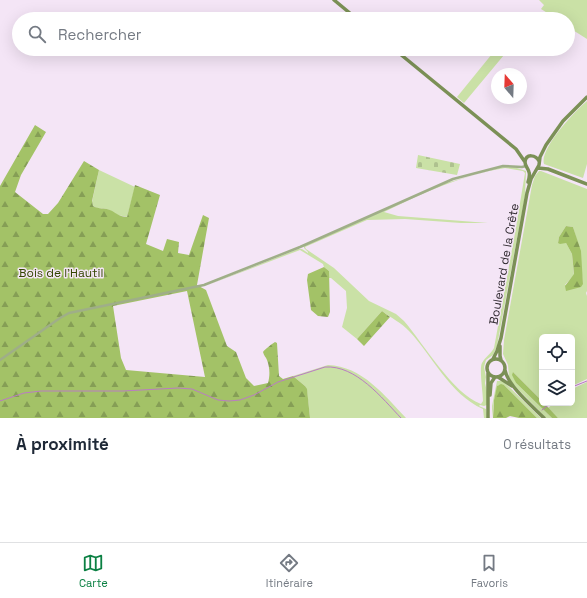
<!DOCTYPE html>
<html lang="fr">
<head>
<meta charset="utf-8">
<style>
	body { margin:0; font-family:"Space Grotesk",sans-serif; background:#f6f6f7; color:#1f2937 }
	.controls { position:absolute; right:12px; bottom:12px; display:grid; overflow:hidden; border-radius:6px; box-shadow:0 4px 16px #0002 }
	.controls button { width:36px; height:36px; display:grid; place-items:center; padding:0; border:0; border-bottom:1px solid #e0e1e3; background:#fff; color:#1f2937; font:20px sans-serif }
	.compass { position:absolute; left:491px; top:68px; width:36px; height:36px; border-radius:50%; background:#fff; box-shadow:0 4px 16px #0002; rotate:341deg }
	.list { margin:0; padding:0; list-style:none }
	h2 { display:flex; justify-content:space-between; align-items:center; height:52px; margin:0; padding:0 16px; font-size:17px }
	h2 small { font-size:13px; font-weight:400; color:#747a83 }
	.icon { flex:none; width:22px; height:22px; fill:none; stroke:currentColor; stroke-width:2; stroke-linecap:round; stroke-linejoin:round }
	.map { position:relative; flex:none; width:587px; height:418px; overflow:hidden }
	.search { position:absolute; background:#fff; box-shadow:0 4px 16px #0002; left:12px; right:12px; top:12px; height:44px; display:flex; align-items:center; gap:10px; box-sizing:border-box; padding:0 14px; border-radius:22px; color:#747a83; font-size:15px }
	.sheet { height:124px; background:#fff }
	nav { display:flex; justify-content:space-around; align-items:center; box-sizing:border-box; height:56px; border-top:1px solid #e0e1e3; background:#fff; font-size:11px; color:#747a83 }
	nav a { display:grid; justify-items:center; gap:2px }
	nav .on { color:#0b8043 }
	.map>svg:first-child { display:block }
	.green { fill:#cae1a6; fill-rule:evenodd }
	.forest { fill:url(#forest-firs); fill-rule:evenodd }
	.cemetery { fill:url(#cemetery-stones) }
	.lines { fill:none; stroke-linecap:round; stroke-linejoin:round }
	.stream { stroke:#ba7cc3; stroke-width:1 }
	.street { stroke:#9fae88; stroke-width:2.5 }
	.secondary { stroke:#7b9056; stroke-width:3.5 }
	.labels { text-anchor:middle; stroke-width:3; stroke-linejoin:round; paint-order:stroke }
	.street-label { font-size:12px; fill:#2f292f; stroke:#f4e5f6 }
	.park-label { font-size:12px; fill:#334500; stroke:#f4e5f6 }
</style>
</head>
<body>
<div class="map">
<svg width="587" height="418" viewBox="0 0 587 418">
	<defs>
		<pattern id="forest-firs" width="22" height="20" patternUnits="userSpaceOnUse"><rect width="22" height="20" fill="#a3c267"/><path d="M5 1l3.5 6h-7zM16 11l3.5 6h-7z" fill="#859e55"/></pattern>
		<pattern id="cemetery-stones" width="16" height="16" patternUnits="userSpaceOnUse"><rect width="16" height="16" fill="#cae1a6"/><path d="M2 7V4a2 2 0 0 1 4 0v3zM10 15v-3a2 2 0 0 1 4 0v3z" fill="#aec18f"/></pattern>
	</defs>
	<rect width="100%" height="100%" fill="#f4e5f6"/>
	<path class="green" d="M539,0H587V39L568,27V19H557L541,9L544,5Z
		M496,49H509L464,103L457,97Z
		M587,101V164L583,178L544,164C539,149 576,110 587,101Z
		M511,166L526,171L525,196L497,346L493,355L486,360L484,367L486,377L485,383L487,392V405L484,406L480,405L479,406L486,409L487,418H484L483,409C449,394 433,356 409,331C402,323 391,318 382,311L357,339L342,327L347,308L346,291L331,278H329V271L324,267L323,264L300,250L205,286L298,249H302L308,253V252L304,248V246L446,183L502,167ZM505,168L523,171L525,173L515,233L494,348C491,354 485,357 482,363C479,368 483,393 483,401L481,404C452,393 424,344 404,321L396,314L369,301L334,268L306,249L305,247L367,220L405,219L461,223H488L398,216L384,212C423,193 462,175 505,168Z
		M99,170L135,187L127,217L118,215L107,209L97,208L93,206L92,202Z
		M539,171H541L587,189V291L586,293L587,296V379L572,386V337H542V401L513,372L516,383L552,418H546L513,384L509,377L508,365L503,354L504,340L532,185L535,176ZM566,226L573,227L579,247L583,284L565,285L574,275L572,254L566,243H558L559,237Z
		M328,365C362,366 385,396 406,418H310L307,391L305,386L293,376Z
		M497,381H503L541,418H537L504,385H498L494,400L492,418V406Z
		M587,382V418H558L548,408L554,403H572V389Z"/>
	<path class="forest" d="M35,125L46,132L21,175L15,192L43,214H48L58,203L84,161L99,170L92,201L93,206C98,209 102,208 107,209C115,211 118,217 127,217L135,185L160,195L146,244L163,251L167,239L179,242L178,253L189,255L203,215L209,218L197,285L206,290L227,346L236,352L246,378L254,386L268,383C270,376 270,368 267,360C266,357 264,356 263,352C264,350 273,343 275,342L277,343L279,376L283,379L293,376L305,386L307,389L310,418H0V186ZM187,291L205,377L126,370L121,358L113,306Z
		M566,226L573,227L581,251L583,284L581,287L566,291L565,286L574,274L572,254L566,243L560,244L558,243L559,237Z
		M324,267L329,271L330,312L328,317L318,316L311,310L307,280L308,274Z
		M382,311L390,317L364,346L357,339Z
		M513,372L542,401V403H544L558,418H552L516,383L512,375Z
		M501,384L504,385L537,418H519L510,416L506,418H493L494,400L497,386Z"/>
	<path class="cemetery" d="M418,155L460,164L457,175L416,168Z"/>
	<g class="lines">
		<path class="stream" d="M572,387L587,381
			M0,401L24,393L41,391H123L178,388L192,389L218,400L229,401L240,400L254,395L278,382L325,367C356,365 382,398 401,418
			M542,410L551,403"/>
		<path class="street" d="M0,360L60,318L69,313L204,285L300,247L453,179L503,166L522,167L526,166"/>
		<path class="secondary" d="M334,0L357,19
			M394,49L516,149L525,162
			M538,168L548,169L587,184
			M528,182C529,179 530,175 529,172C528,168 525,166 525,162C526,153 536,155 539,161
			M500,346V356L501,360
			M487 368a9 9 0 1 1 18 0a9 9 0 1 1-18 0Z
			M493,359L497,351L501,338L527,193L531,179L539,165L540,157L546,145L563,121L587,97
			M505,370C508,386 532,406 544,418
			M488,373V418
			M498,377L512,386
			M490,395L491,383L495,377"/>
	</g>
	<g class="labels">
		<g class="street-label">
			<text transform="translate(504 264) rotate(-80)" y="4">Boulevard de la Crête</text>
		</g>
		<g class="park-label">
			<text x="61" y="277">Bois de l'Hautil</text>
		</g>
	</g>
</svg>
<div class="controls">
<button><svg class="icon" aria-label="locate" viewBox="0 0 24 24"><circle cx="12" cy="12" r="6"/><path d="M12 2v4M12 18v4M2 12h4M18 12h4"/></svg></button>
<button><svg class="icon" aria-label="layers" viewBox="0 0 24 24"><path d="M12 4l9 5-9 5-9-5zM3 14l9 5 9-5"/></svg></button>
</div>
<svg class="compass" viewBox="-18 -18 36 36"><path d="M0-13l5 13h-10z" fill="#e53935"/><path d="M0 13l5-13h-10z" fill="#747a83"/></svg>
<div class="search"><svg class="icon" aria-label="search" viewBox="0 0 24 24"><circle cx="10" cy="10" r="6"/><path d="M15 15l6 6"/></svg>Rechercher</div>
</div>
<section class="sheet">
<h2>À proximité<small>0 résultats</small></h2>
<ul class="list">
</ul>
</section>
<nav>
<a class="on"><svg class="icon" aria-label="map" viewBox="0 0 24 24"><path d="M3 6l6-2 6 2 6-2v14l-6 2-6-2-6 2zM9 4v14M15 6v14"/></svg>Carte</a>
<a><svg class="icon" aria-label="directions" viewBox="0 0 24 24"><path d="M12 3l9 9-9 9-9-9zM9 14v-3h6M13 9l2 2-2 2"/></svg>Itinéraire</a>
<a><svg class="icon" aria-label="saved" viewBox="0 0 24 24"><path d="M7 4h10v16l-5-4-5 4z"/></svg>Favoris</a>
</nav>
</body>
</html>
